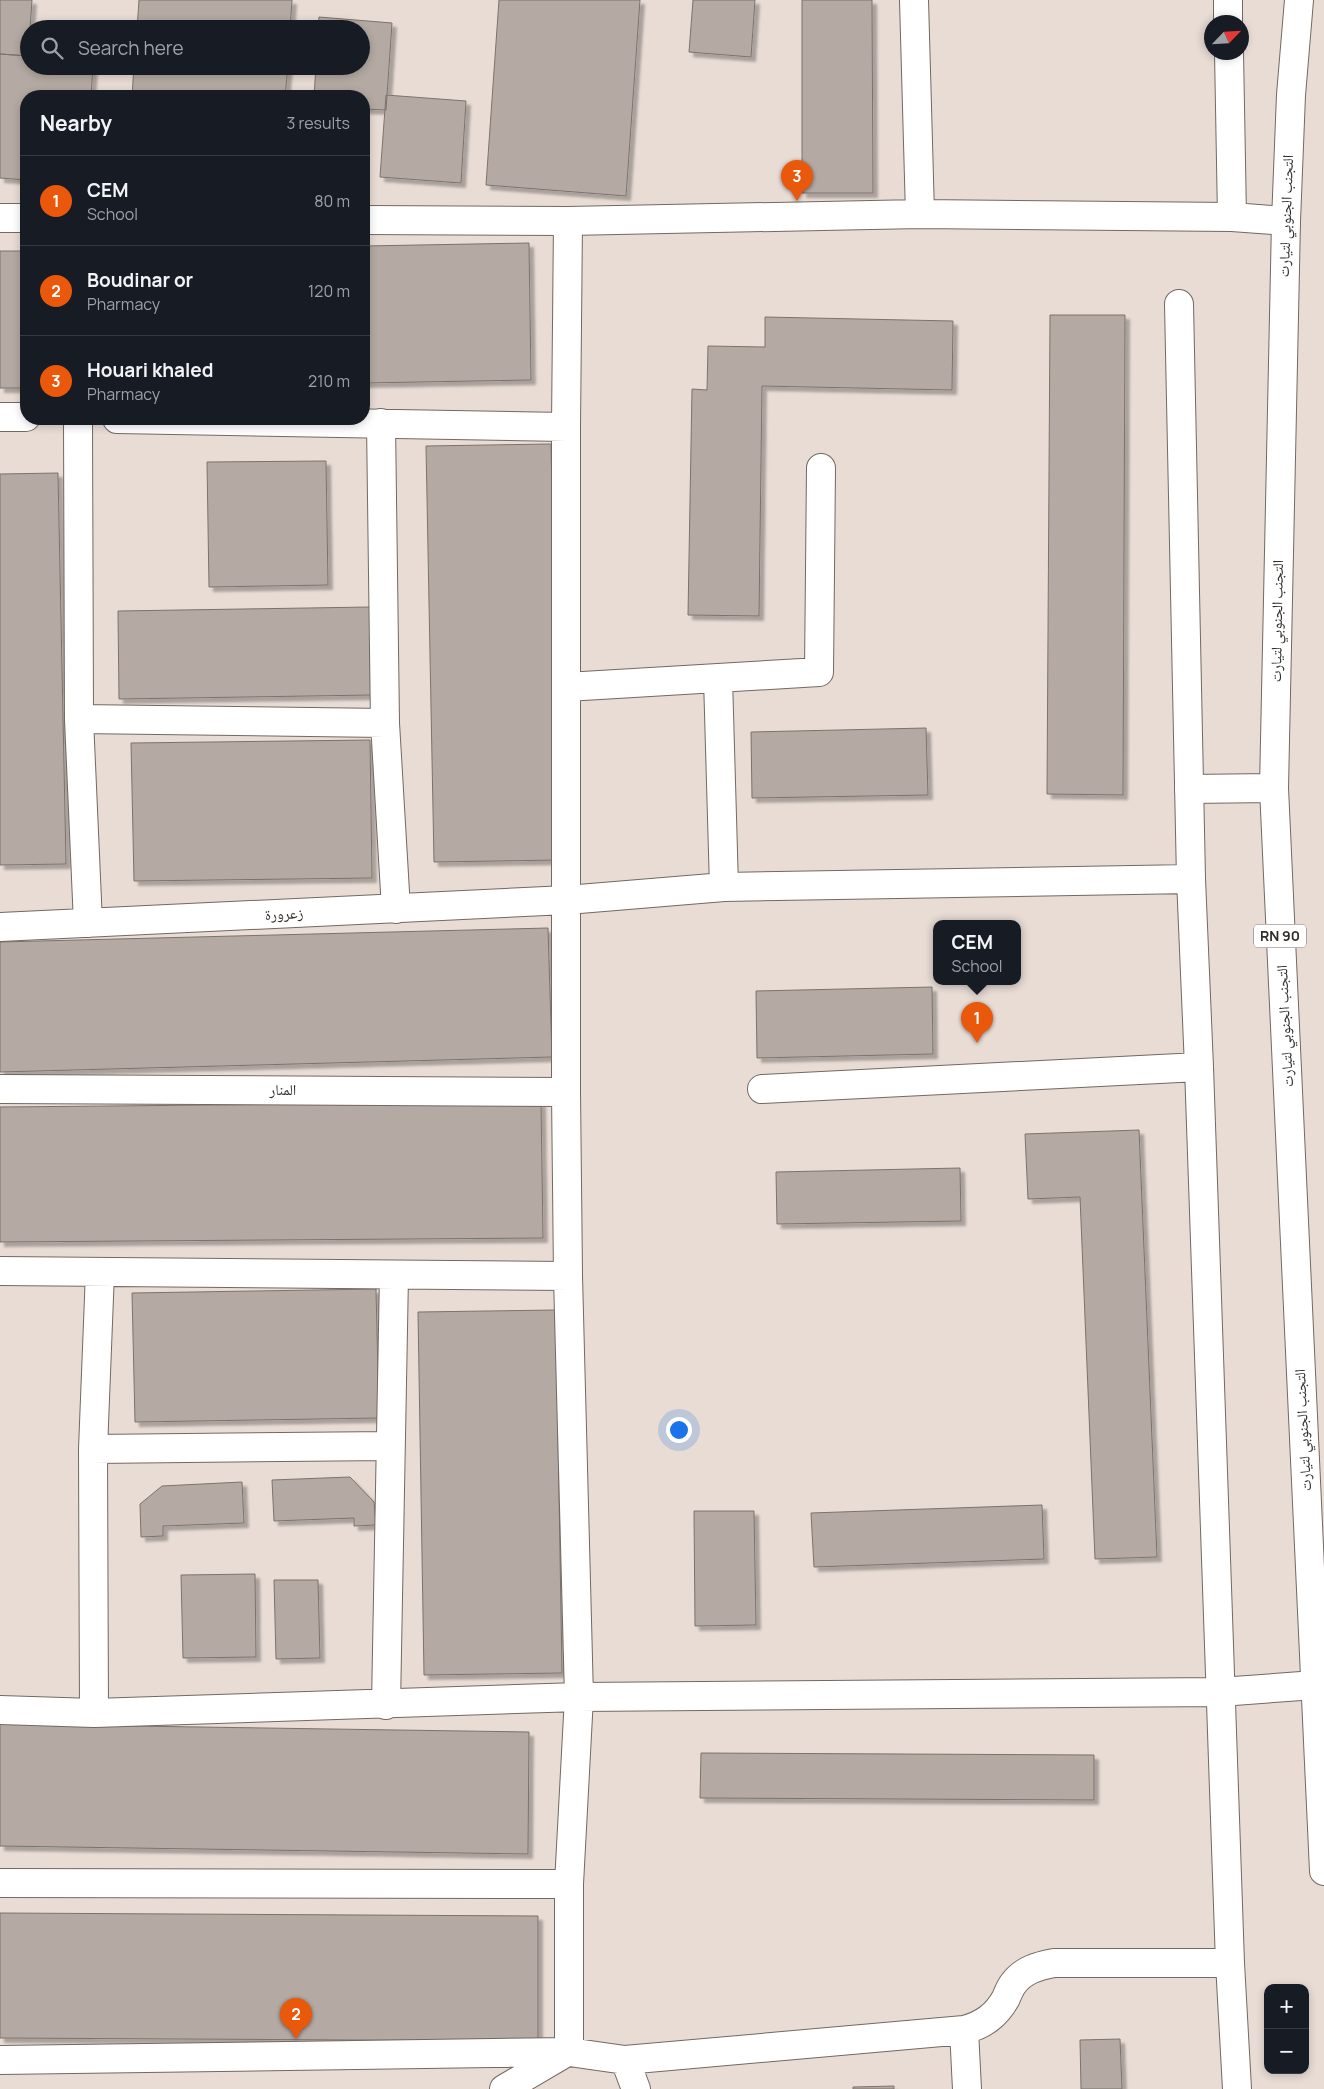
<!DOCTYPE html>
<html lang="en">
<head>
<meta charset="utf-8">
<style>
	body { margin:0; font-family:Manrope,"Noto Naskh Arabic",sans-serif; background:#242831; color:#f1f3f6 }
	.controls { position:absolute; right:15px; bottom:15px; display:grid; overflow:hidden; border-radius:10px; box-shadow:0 2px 8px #0003 }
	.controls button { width:45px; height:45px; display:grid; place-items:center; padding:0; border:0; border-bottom:1px solid #363941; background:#171b24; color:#f1f3f6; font:25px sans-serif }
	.compass { position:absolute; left:1204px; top:15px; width:45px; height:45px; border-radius:50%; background:#171b24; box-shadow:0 2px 8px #0003; rotate:65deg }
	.you { position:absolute; left:678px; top:1429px; width:18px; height:18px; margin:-12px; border:4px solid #fff; border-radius:50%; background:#1a73e8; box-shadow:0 0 0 8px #1a73e833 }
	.badge { display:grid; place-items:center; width:32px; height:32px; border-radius:50%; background:#ea580c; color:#fff; font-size:16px; font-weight:700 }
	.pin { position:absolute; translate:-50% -41px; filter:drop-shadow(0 1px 2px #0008) }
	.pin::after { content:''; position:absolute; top:26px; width:18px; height:15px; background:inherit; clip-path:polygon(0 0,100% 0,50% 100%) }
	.popup { position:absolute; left:933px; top:920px; width:88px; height:65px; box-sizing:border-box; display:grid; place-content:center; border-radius:10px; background:#171b24; filter:drop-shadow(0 1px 4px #0005); font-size:16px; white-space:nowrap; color:#9ea1a6 }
	.popup b { font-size:19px; color:#f1f3f6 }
	.popup::after { content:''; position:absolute; left:50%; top:100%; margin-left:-10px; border:10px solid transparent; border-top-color:#171b24 }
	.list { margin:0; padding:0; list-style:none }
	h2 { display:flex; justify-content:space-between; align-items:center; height:65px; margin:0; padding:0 20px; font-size:21px }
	h2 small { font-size:16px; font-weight:400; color:#9ea1a6 }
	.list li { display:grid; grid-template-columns:32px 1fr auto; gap:15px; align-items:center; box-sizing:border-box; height:90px; padding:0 20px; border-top:1px solid #363941 }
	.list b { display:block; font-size:19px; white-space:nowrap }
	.list p { margin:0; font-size:16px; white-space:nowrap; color:#9ea1a6 }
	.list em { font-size:16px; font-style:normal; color:#9ea1a6 }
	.icon { flex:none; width:28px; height:28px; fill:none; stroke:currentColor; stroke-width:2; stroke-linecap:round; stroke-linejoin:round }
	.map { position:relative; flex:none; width:1324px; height:2089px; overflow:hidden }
	.search { position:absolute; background:#171b24; box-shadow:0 2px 8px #0003; left:20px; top:20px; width:350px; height:55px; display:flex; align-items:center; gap:12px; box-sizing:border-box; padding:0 18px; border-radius:28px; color:#9ea1a6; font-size:19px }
	.panel { position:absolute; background:#171b24; box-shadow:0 2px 8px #0003; left:20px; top:90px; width:350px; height:335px; border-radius:20px }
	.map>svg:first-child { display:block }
	.building { fill:#b4a9a3; stroke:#7c736c; filter:url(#shadow) }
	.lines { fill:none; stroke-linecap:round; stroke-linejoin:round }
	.minor-casing { stroke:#726962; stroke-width:30 }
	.highway-casing { stroke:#726962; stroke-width:30 }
	.minor { stroke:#fff; stroke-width:28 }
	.highway { stroke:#fff; stroke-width:28 }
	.labels { text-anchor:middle; stroke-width:4; stroke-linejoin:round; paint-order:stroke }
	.shield { fill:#fff; stroke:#6f6c6a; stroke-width:1 }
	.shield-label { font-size:14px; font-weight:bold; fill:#312d2a }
	.street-label { font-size:15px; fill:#312d2a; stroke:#fff }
</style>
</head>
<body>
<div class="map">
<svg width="1324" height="2089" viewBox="0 0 1324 2089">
	<defs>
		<filter id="shadow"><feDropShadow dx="4.5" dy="4.5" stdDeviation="1" flood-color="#0004"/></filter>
	</defs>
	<rect width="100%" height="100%" fill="#e8dcd5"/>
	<path class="building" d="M0,0H32L30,29H29L28,56L0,54Z
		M139,0H292L290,29H137Z
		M499,0H640L626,196L486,185Z
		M693,0H755L751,57L689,52Z
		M802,0H872L873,193H802Z
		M319,17L392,23L386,110L364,109V96H314L316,66H361V29H318Z
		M0,54L29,56V66H93L91,96H26V180L0,178Z
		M134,66H288L285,96H132Z
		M386,95L466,101L461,183L380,177Z
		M529,243L531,380L364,383V246Z
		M0,251H26V388H0Z
		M1050,315H1125L1123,795L1047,794Z
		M765,317L953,321L952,390L762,386L759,616L688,615L692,389L707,390L708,346L765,347Z
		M551,444L559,860L434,862L426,446Z
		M326,461L328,585L209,587L207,462Z
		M58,473L66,864L0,865V474Z
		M370,607L372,695L119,699L118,611Z
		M926,728L928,795L752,798L751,732Z
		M370,740L372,878L134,881L131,743Z
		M548,928L552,1057L0,1072V942Z
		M932,987L933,1054L757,1058L756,991Z
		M541,1102L543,1238L0,1242V1107Z
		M1139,1130L1157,1557L1095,1559L1080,1197L1028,1199L1025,1134Z
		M960,1168L961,1221L777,1224L776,1172Z
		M376,1289L379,1418L135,1422L132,1293Z
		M556,1310L562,1673L424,1675L418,1312Z
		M350,1477L374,1502L376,1525L354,1526V1518L274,1521L272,1480Z
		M242,1482L244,1523L163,1526V1536L141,1537L140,1504L162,1486Z
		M1042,1505L1044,1559L814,1567L811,1513Z
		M694,1511H754L756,1625L695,1626Z
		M255,1574L256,1657L183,1658L181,1575Z
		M274,1580H318L320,1658L276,1659Z
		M0,1724L529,1732L528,1854L0,1846Z
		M701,1753L1094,1755V1800L700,1798Z
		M0,1913L538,1916V2041L0,2038Z
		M1120,2039L1122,2089H1081L1080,2040Z
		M894,2086V2089H853V2087Z"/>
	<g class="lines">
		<defs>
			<path id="minor" d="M914,0L920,214
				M1228,0V22
				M1229,52L1232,217
				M0,218H26
				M364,220L568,221L920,214L1232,217L1286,221
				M568,221L566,427V1092L568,1276L579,1697L569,1884V2052
				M1179,304L1191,879L1199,1067L1230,1963L1237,2089
				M0,417H26
				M78,419L79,719L88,923
				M117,419L566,427
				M381,423L385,723L396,909
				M718,678L724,887
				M566,687L819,672L821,468
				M79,719L385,723
				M0,927L567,900L724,887L1191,879
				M0,1089L566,1092
				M762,1089L1199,1067
				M0,1271L568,1276
				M93,1449L390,1446
				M386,1705L394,1275
				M0,1710L94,1713L579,1697L1220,1692L1315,1685
				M94,1713L93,1449L100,1272
				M0,1883L569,1884
				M964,2030L967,2089
				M0,2060L569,2052L625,2060L636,2089
				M625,2060L964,2030C983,2025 996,2016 1006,1998C1008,1993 1010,1988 1013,1984C1023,1970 1038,1966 1054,1963H1230
				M504,2089L567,2052"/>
			<path id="highway" d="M1299,0L1291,95L1286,221L1274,788L1324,1871
				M1189,789L1274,788"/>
		</defs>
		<use href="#minor" class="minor-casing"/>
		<use href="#highway" class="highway-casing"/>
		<use href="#minor" class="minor"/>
		<use href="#highway" class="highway"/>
	</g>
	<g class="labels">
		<rect class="shield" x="1254" y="924.5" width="52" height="23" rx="4"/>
		<g class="shield-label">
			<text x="1280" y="941">RN 90</text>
		</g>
		<g class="street-label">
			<text transform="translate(1286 216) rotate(-88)" y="5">التجنب الجنوبي لتيارت</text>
			<text transform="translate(1277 621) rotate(-89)" y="5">التجنب الجنوبي لتيارت</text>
			<text transform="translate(284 914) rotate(-3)" y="5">زعرورة</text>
			<text transform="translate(1285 1026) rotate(-93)" y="5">التجنب الجنوبي لتيارت</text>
			<text x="283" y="1095">المنار</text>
			<text transform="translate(1303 1430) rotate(-93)" y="5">التجنب الجنوبي لتيارت</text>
		</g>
	</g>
</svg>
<div class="controls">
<button>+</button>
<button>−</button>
</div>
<svg class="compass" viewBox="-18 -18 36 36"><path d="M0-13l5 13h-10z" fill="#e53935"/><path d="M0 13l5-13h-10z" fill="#9ea1a6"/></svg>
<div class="you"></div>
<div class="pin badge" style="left:977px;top:1043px">1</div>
<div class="popup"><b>CEM</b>School</div>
<div class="pin badge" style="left:296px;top:2039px">2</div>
<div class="pin badge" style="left:797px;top:201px">3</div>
<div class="search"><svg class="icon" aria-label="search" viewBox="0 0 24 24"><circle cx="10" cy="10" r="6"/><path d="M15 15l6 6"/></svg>Search here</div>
<section class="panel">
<h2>Nearby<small>3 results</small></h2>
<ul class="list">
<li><span class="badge">1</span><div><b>CEM</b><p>School</p></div><em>80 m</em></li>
<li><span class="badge">2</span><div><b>Boudinar or</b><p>Pharmacy</p></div><em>120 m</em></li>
<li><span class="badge">3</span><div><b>Houari khaled</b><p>Pharmacy</p></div><em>210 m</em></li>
</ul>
</section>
</div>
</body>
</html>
